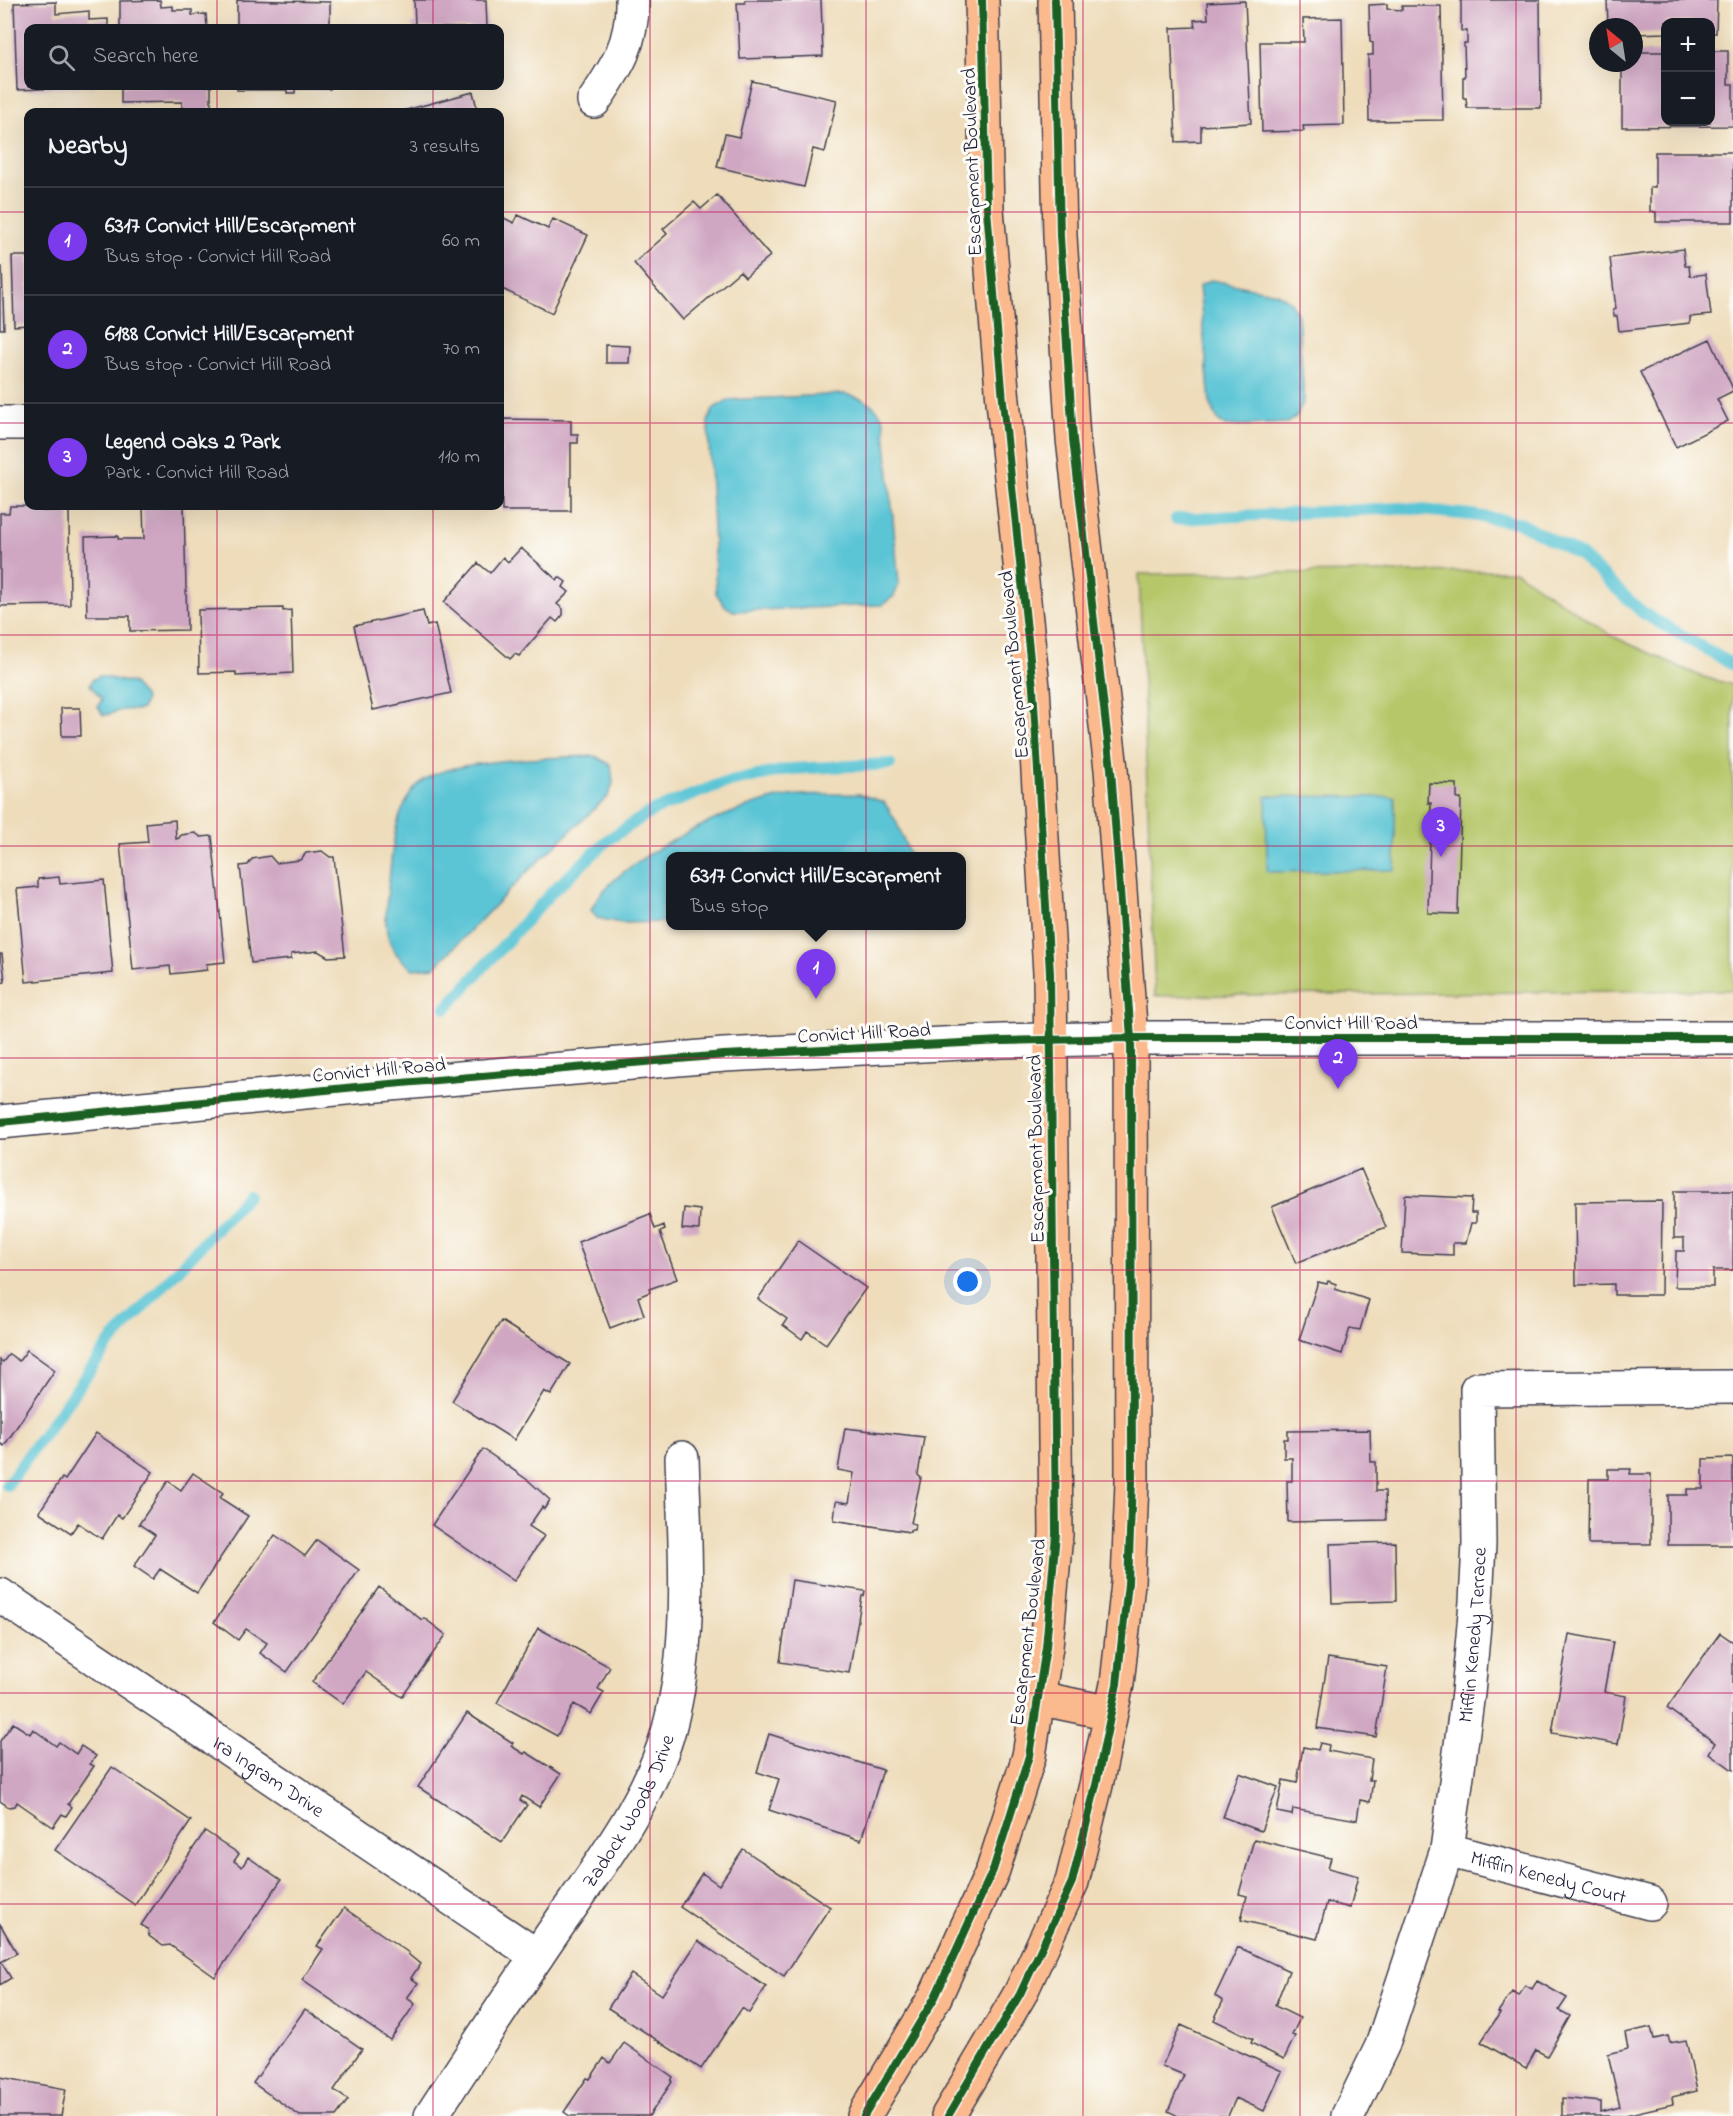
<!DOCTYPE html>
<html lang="en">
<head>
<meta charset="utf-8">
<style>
	body { margin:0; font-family:"Indie Flower",sans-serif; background:#20242c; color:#f1f3f6 }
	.controls { position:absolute; right:18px; top:18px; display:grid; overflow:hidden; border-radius:12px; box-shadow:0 6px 24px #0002 }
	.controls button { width:54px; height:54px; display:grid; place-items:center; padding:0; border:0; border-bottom:2px solid #363941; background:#171b24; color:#f1f3f6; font:30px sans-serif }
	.compass { position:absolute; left:1589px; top:18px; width:54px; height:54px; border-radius:50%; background:#171b24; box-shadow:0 6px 24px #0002; rotate:330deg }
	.you { position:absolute; left:968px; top:1282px; width:21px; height:21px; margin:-15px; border:4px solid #fff; border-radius:50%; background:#1a73e8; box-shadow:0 0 0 9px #1a73e833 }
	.badge { display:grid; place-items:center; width:39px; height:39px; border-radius:50%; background:#7c3aed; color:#fff; font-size:20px; font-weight:700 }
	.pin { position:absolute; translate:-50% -50px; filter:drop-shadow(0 2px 3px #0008) }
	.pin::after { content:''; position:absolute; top:32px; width:21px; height:18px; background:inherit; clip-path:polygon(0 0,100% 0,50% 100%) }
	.popup { position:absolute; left:666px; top:852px; width:300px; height:78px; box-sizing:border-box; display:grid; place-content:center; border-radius:12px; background:#171b24; filter:drop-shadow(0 2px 4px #0005); font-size:20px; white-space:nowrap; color:#9ea1a6 }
	.popup b { font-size:22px; color:#f1f3f6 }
	.popup::after { content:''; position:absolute; left:50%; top:100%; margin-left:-12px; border:12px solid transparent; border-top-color:#171b24 }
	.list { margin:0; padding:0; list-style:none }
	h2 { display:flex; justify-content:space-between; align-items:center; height:78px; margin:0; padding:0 24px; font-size:26px }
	h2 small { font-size:20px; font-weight:400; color:#9ea1a6 }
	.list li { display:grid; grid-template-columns:39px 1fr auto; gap:18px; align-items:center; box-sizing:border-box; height:108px; padding:0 24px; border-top:2px solid #363941 }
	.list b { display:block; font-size:22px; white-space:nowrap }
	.list p { margin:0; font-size:20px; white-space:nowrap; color:#9ea1a6 }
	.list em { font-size:20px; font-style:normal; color:#9ea1a6 }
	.icon { flex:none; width:33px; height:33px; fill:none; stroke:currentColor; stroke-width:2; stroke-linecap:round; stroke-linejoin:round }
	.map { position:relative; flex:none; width:1733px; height:2116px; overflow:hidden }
	.search { position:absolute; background:#171b24; box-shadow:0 6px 24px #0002; left:24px; top:24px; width:480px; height:66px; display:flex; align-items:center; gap:15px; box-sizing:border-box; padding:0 21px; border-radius:12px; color:#9ea1a6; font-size:22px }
	.panel { position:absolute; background:#171b24; box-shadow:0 6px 24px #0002; left:24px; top:108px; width:480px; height:402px; border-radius:12px }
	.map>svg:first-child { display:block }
	.green { fill:#b6c76b; stroke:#6c7453; stroke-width:1.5 }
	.water { fill:#5bc5d5; stroke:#3e7488; stroke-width:1.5 }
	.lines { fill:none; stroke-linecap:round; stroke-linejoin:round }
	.stream { stroke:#5bc5d5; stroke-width:12 }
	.building { fill:#d0a7c3 }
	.minor-casing { stroke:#413e4e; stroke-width:36 }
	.major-casing { stroke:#413e4e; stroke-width:36 }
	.minor { stroke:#fff; stroke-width:33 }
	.major { stroke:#fbba8d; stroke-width:33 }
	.cycleway-casing { stroke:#fdfcf7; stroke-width:11 }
	.cycleway { stroke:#1b5e20; stroke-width:8 }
	.grid { fill:none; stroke:#c2185b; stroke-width:1.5; stroke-opacity:0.55 }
	.labels { text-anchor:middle; stroke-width:6; stroke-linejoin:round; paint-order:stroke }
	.street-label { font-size:20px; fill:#22223b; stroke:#fdfcf7 }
</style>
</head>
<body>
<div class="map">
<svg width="1733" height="2116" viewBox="0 0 1733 2116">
	<rect width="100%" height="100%" fill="#fdfcf7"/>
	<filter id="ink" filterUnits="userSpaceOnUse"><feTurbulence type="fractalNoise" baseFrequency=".0167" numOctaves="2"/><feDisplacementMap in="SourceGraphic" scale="12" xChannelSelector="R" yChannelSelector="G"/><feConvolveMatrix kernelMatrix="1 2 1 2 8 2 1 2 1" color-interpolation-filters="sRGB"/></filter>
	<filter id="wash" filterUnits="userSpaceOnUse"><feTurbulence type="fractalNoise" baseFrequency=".008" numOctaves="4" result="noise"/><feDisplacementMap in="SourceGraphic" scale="24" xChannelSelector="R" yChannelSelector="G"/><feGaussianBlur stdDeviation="1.35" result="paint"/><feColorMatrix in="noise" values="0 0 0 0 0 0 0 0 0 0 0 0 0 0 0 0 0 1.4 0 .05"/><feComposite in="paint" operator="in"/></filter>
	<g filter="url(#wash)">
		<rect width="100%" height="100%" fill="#eedcba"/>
		<path class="green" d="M1515,571L1614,637L1700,676L1733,685V990L1155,996L1139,574Z"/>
		<path class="water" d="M1211,280L1277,293L1291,302L1298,316L1304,400L1297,416L1287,423L1225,426L1217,419L1210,402L1199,286Z
			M845,394C863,398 875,403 884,420L899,584L894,596L882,605L733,611L724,605L716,593L708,421L714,408L728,400Z
			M99,676L132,683L144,696L145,701L142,709C134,712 130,708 123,710C115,711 111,715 103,715L98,706L102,699L90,685L92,680Z
			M595,756L611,765L613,783L608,796L529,870L435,967L413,969C382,948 384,923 388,889C392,859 392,826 407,800C410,794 416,786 421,782C450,758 555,758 595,756Z
			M859,794L884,802L896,821L910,856H670V922L621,923L597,918L591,910C611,861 739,802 790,796C813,793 837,795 859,794Z
			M1266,796L1395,797V870L1267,872Z"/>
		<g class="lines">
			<path class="stream" d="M1176,519L1401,508L1471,515L1520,523L1580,555L1643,613L1733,665
				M446,1008L552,892L609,839L652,811L720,784L790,769L890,764
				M7,1485L109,1344L248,1195"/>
		</g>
		<g id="blocks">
			<path class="building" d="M160,0L161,7L173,6V10H192V15L206,14L207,28H120V1Z
				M237,0L330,2V28H237Z
				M414,0H486L487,28H412V24H415Z
				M745,0H821L823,56L740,59L737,3H745Z
				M1461,0H1540L1541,108H1467L1466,98H1463V77H1465L1464,43H1467V31H1461Z
				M1607,0H1717L1716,33H1710V22H1666V33L1634,34V27H1608Z
				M1245,1L1251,123L1201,126V141L1176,142L1171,28L1195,27L1194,20L1208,19L1207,3Z
				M56,2V14L89,11V20L108,19V28H28V86H93V87L17,90L14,3Z
				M1387,4V9L1402,10V6H1441L1443,120L1369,121L1368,55H1373V43L1370,42L1369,5Z
				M1342,18L1344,125L1303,126L1304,131L1262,132L1260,42H1304L1303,19Z
				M1710,51H1728V84H1733V126L1622,127V63H1634V52H1666V122H1710Z
				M752,81L837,100L825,152L813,149L804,187L717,167L725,134L739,137Z
				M121,86H211V112H182V102L121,103Z
				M237,86H330V89H295V93H287V90H237Z
				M473,92L478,112H399Z
				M1655,152H1733V222H1656V212H1650V187H1655Z
				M717,195L770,256L745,277L740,271L683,320L634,263L667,234L663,229L694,202L701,209Z
				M518,215L548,229L553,219L588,235L552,313L500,288V216L514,223Z
				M1683,249L1685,266H1689L1690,276L1706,274L1711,315L1690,317V323L1619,331L1617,316H1614L1613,310L1616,309L1610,258Z
				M12,256H28V325L14,326Z
				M0,267H2L4,329H0Z
				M1710,339L1733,389V391L1717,399L1728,421L1676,447L1640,372Z
				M606,345L630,346L629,363H606Z
				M500,419L571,420V434H578V443H571V511H502Z
				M10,506H43V511L69,510L70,605L0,606V513H9Z
				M143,506H184L187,630L130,631V616H87L85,537L118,536V539H144Z
				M521,548L557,580L559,577L566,582L563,587L569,592L557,604L563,609V615L557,622L552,618L519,656L515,654L510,659L444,602L478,563L490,573L503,557L508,562Z
				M283,608V611L291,610L293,673L236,676V672L199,673L198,610Z
				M423,611L427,626L435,624L451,693L373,710L354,626Z
				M61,708H80L81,736H62Z
				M1429,783L1457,784V799H1461L1458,914L1428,913L1431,803H1428Z
				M175,820L176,839L179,838L181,835L195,833L201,837L212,836L225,962L206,964L207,970L171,974L170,966L133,970L120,844L148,842L146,823Z
				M322,851L330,857H334L345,956L328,957L318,951L291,954V959L251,963L240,866L248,865L252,859L270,856L276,863L300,860L306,853Z
				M59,877L60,884L104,880L113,973L26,982L17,889L38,887V879Z
				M0,954H2L5,982L0,983Z
				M1361,1169L1386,1227L1296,1263L1272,1207Z
				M1674,1191H1733V1270H1713V1287H1675L1676,1251H1684V1238H1674Z
				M1405,1195L1472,1198L1471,1213H1476V1223H1471L1466,1243H1453V1255L1402,1253Z
				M1662,1201L1661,1295H1614V1284L1576,1285L1575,1202Z
				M684,1208L700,1210L699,1230L682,1229Z
				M650,1214L655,1229L664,1225L665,1230L660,1232L677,1279L649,1289L650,1292L638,1297L644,1315L610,1328L578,1242Z
				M798,1241L866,1288L826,1344L807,1331L802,1339L783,1325L787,1319L758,1299Z
				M1328,1281L1336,1284L1335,1289L1369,1300L1360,1330L1350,1328L1342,1354L1299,1340L1318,1282L1327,1284Z
				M501,1321L570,1364L551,1395L544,1391L514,1440L452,1401Z
				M27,1350L55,1370L4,1446L0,1443V1360L3,1362L9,1354L19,1361Z
				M845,1428L924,1437L918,1475L921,1478L911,1523L915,1524L914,1530H910V1532L834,1520L836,1501L849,1503L854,1473L838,1470Z
				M1370,1430L1371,1462H1376V1491H1385L1386,1520L1288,1522L1287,1481H1292V1458H1284V1439H1288V1431Z
				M96,1433L153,1472L122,1518L117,1515L102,1539L78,1523L71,1533L39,1512L62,1478L65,1480Z
				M483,1449L529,1481L550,1500L544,1509L542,1507L529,1526L544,1536L514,1581L432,1525Z
				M1733,1458V1545H1668V1495H1687V1489H1703V1459Z
				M1608,1469H1631L1630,1474H1651V1544H1588L1589,1479H1608Z
				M193,1473L223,1493L220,1498L248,1516L197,1593L160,1569L153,1579L134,1566L155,1535L139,1524L168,1481L181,1490Z
				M275,1535L305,1556L317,1540L359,1570L287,1672L260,1653L267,1643L246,1629L238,1640L214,1622Z
				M1395,1542L1396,1601L1332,1603L1330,1544Z
				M792,1580L865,1591L864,1596H862L849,1673L780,1662Z
				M379,1587L422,1620L424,1618L446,1635L402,1697L366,1672L343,1704L312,1682Z
				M538,1628L610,1667L598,1689L604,1692L591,1714L574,1704L557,1736L497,1703Z
				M1720,1633L1733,1642V1770L1709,1753L1715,1743L1667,1708Z
				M1569,1634L1613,1642L1604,1692L1626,1696L1618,1744L1552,1733Z
				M1328,1658L1387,1667L1376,1737L1317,1728Z
				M467,1713L513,1743L511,1746L524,1754L526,1752L561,1774L539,1807L522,1796L520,1800L527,1805L502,1842L418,1787Z
				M13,1723L30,1734L33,1729L56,1746L59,1742L76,1754L81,1746L96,1756L90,1764L94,1766L68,1804L72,1807L66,1816L62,1814L53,1827L17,1802L15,1806L9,1807L0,1801V1741Z
				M769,1734L883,1770L861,1840L769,1810L779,1779L757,1772Z
				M1320,1743L1329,1745L1328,1751L1372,1759L1369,1780H1373L1370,1802L1360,1800L1357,1820L1293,1809L1292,1815L1277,1812L1283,1780L1297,1783L1303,1747L1318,1750Z
				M112,1767L191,1821L135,1905L55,1850Z
				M1239,1773L1278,1787L1261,1831L1223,1817Z
				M205,1831L239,1854L234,1861L242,1867L248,1857L281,1880L215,1977L170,1945L163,1946L149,1936L148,1929L141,1925Z
				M1254,1839L1331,1858L1328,1868L1358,1876L1350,1908L1327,1902L1317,1939L1241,1920L1247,1896L1239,1894Z
				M743,1849L830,1907L784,1976L680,1907L702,1873L719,1885Z
				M344,1908L409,1953L408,1954L420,1964L411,1978L418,1983L407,1998L415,2004L390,2040L302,1980L323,1949L317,1946Z
				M0,1924L17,1953L1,1962L11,1978L0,1985Z
				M698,1941L766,1987L749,2013L742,2008L701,2069L608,2008L631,1974L662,1995Z
				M1238,1947L1289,1971L1275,2006L1300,2018L1292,2035L1295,2036L1284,2059L1251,2043L1253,2039L1214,2020L1223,2001L1215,1996Z
				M1537,1981L1567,1998L1559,2010L1570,2016L1547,2056L1536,2050L1526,2068L1481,2042L1500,2013L1498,2012L1512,1992L1519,1996L1525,1985L1532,1989Z
				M305,2009L362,2049L334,2090L348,2100L336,2116H300L253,2083Z
				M1181,2025L1282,2071L1264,2111L1236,2098L1228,2116H1178L1168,2111L1184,2075L1162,2066Z
				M1651,2027L1654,2039L1668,2036L1670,2043L1686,2040L1697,2091L1672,2097L1673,2104L1621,2116H1562V2098L1601,2102V2112L1620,2107L1608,2054L1628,2049L1625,2033Z
				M624,2043L673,2077L671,2081L672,2082L649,2116H570L564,2112L587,2078L590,2079L604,2058L610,2063Z
				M0,2077L66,2089L61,2116H0Z"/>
		</g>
	</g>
	<g filter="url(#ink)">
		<use href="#blocks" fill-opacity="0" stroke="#413e4e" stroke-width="1.5"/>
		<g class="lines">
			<defs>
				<g id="minor">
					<path d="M594,101C617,67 633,43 632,0"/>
					<path d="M0,423H28"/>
					<path d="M0,1122L356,1087L724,1055L1002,1041L1131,1038H1733"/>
					<path id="s1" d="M0,1595L537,1956"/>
					<path id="s2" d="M1447,1850L1650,1903"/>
					<path id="s3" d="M431,2116C471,2055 511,1994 552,1934C595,1871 649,1803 669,1729C693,1640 685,1549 682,1458"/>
					<path id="s4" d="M1348,2116L1382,2046L1447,1850L1468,1693L1476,1602L1479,1544L1477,1389L1733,1387"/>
				</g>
				<path id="major" d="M1038,1698L1111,1713
					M864,2116L935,1997L993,1870L1029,1756L1046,1647L1056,1534L1050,973L1033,687L1003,401L987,209L982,0
					M948,2116L1020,1994L1072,1882L1096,1785L1117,1684L1128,1583L1132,1482L1131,1038L1111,769L1073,439L1060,236L1055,0"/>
			</defs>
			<use href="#minor" class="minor-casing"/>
			<use href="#major" class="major-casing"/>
			<use href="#minor" class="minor"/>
			<use href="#major" class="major"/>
			<defs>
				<path id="cycleway" d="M0,1122L356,1087L724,1055L1002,1041L1131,1038H1733
					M864,2116L935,1997L993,1870L1029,1756L1046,1647L1056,1534L1050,973L1033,687L1003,401L987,209L982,0
					M948,2116L1020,1994L1072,1882L1096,1785L1117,1684L1128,1583L1132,1482L1131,1038L1111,769L1073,439L1060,236L1055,0"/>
			</defs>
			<use href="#cycleway" class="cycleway-casing"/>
			<use href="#cycleway" class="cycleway"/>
		</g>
	</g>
	<path class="grid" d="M217,0V28M433,0V28M650,0V2116M866,0V2116M1083,0V2116M1300,0V2116M1516,0V2116M217,86V112M433,86V112M0,212H28M500,212H1733M0,423H28M500,423H1733M217,506V2116M433,506V2116M0,635H1733M0,846H1733M0,1058H1733M0,1270H1733M0,1481H1733M0,1693H1733M0,1904H1733"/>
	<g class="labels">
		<g class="street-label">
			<text transform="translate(971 162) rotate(-92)" y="7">Escarpment Boulevard</text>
			<text transform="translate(1013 665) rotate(-95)" y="7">Escarpment Boulevard</text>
			<text x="1351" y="1029">Convict Hill Road</text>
			<text transform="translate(864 1032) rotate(-3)" y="7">Convict Hill Road</text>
			<text transform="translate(379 1069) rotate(-5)" y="7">Convict Hill Road</text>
			<text transform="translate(1035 1149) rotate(-91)" y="7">Escarpment Boulevard</text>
			<text transform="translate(1027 1632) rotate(-83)" y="7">Escarpment Boulevard</text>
			<text dy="7" stroke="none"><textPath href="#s4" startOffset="501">Mifflin Kenedy Terrace</textPath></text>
			<text dy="7" stroke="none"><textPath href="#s1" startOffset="324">Ira Ingram Drive</textPath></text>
			<text dy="7" stroke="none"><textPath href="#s3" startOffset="364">Zadock Woods Drive</textPath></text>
			<text dy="7" stroke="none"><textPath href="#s2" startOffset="105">Mifflin Kenedy Court</textPath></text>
		</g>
	</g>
</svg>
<div class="controls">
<button>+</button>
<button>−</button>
</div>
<svg class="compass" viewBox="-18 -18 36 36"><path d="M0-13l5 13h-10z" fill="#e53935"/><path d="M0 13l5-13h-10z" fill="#9ea1a6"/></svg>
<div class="you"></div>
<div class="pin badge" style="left:816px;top:999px">1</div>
<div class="popup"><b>6317 Convict Hill/Escarpment</b>Bus stop</div>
<div class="pin badge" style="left:1338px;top:1089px">2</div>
<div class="pin badge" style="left:1441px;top:857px">3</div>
<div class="search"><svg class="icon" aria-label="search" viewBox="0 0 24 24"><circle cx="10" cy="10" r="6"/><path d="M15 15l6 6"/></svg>Search here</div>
<section class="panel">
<h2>Nearby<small>3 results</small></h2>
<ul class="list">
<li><span class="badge">1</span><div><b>6317 Convict Hill/Escarpment</b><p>Bus stop · Convict Hill Road</p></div><em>60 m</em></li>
<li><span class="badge">2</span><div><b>6188 Convict Hill/Escarpment</b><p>Bus stop · Convict Hill Road</p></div><em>70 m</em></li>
<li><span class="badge">3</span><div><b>Legend Oaks 2 Park</b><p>Park · Convict Hill Road</p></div><em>110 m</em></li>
</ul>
</section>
</div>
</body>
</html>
